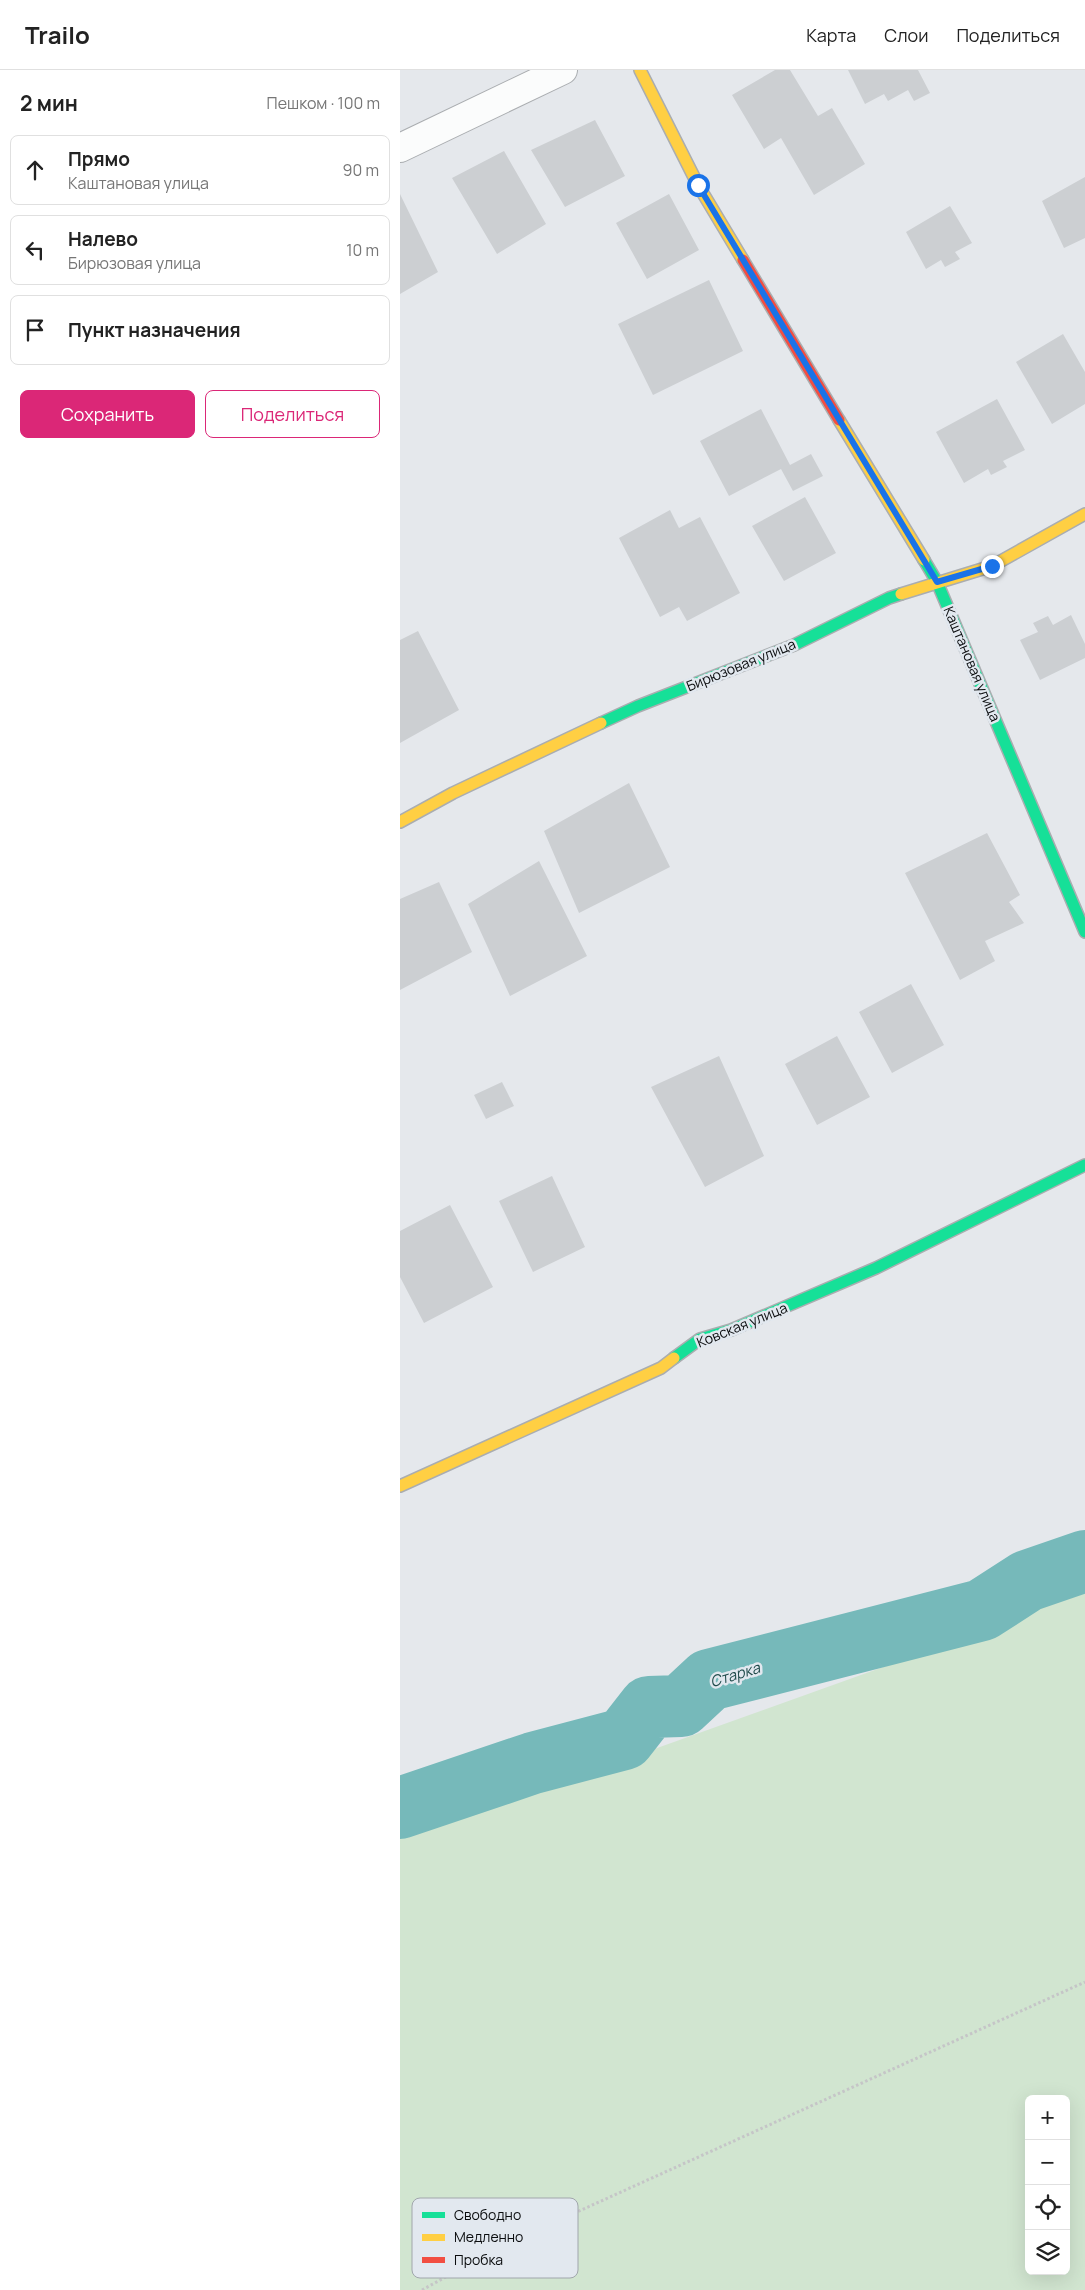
<!DOCTYPE html>
<html lang="ru">
<head>
<meta charset="utf-8">
<style>
	body { margin:0; font-family:Manrope,sans-serif; background:#f2f2f2; color:#222 }
	.controls { position:absolute; right:15px; bottom:15px; display:grid; overflow:hidden; border-radius:8px; box-shadow:0 5px 20px #0002 }
	.controls button { width:45px; height:45px; display:grid; place-items:center; padding:0; border:0; border-bottom:1px solid #e0e0e0; background:#fff; color:#222; font:25px sans-serif }
	.stop { position:absolute; width:15px; height:15px; margin:-11px; border:4px solid #1a73e8; border-radius:50%; background:#fff }
	.stop.end { background:#1a73e8; border-color:#fff; box-shadow:0 1px 5px #0008 }
	.list { margin:0; padding:0; list-style:none }
	h2 { display:flex; justify-content:space-between; align-items:center; height:65px; margin:0; padding:0 20px; font-size:21px }
	h2 small { font-size:16px; font-weight:400; color:#767676 }
	.list li { display:grid; grid-template-columns:32px 1fr auto; gap:15px; align-items:center; box-sizing:border-box; height:70px; margin:0 10px 10px; padding:0 10px; border:1px solid #e0e0e0; border-radius:8px }
	.list b { display:block; font-size:19px; white-space:nowrap }
	.list p { margin:0; font-size:16px; white-space:nowrap; color:#767676 }
	.list em { font-size:16px; font-style:normal; color:#767676 }
	.actions { display:flex; gap:10px; padding:15px 20px }
	.actions a { flex:1; padding:11px 0; border:1px solid #db2777; border-radius:8px; text-align:center; font-size:18px; color:#db2777 }
	.actions .main { background:#db2777; color:#fff }
	.icon { flex:none; width:28px; height:28px; fill:none; stroke:currentColor; stroke-width:2; stroke-linecap:round; stroke-linejoin:round }
	.map { position:relative; flex:none; width:685px; height:2220px; overflow:hidden }
	header { display:flex; align-items:center; gap:30px; box-sizing:border-box; height:70px; padding:0 25px; background:#fff; border-bottom:1px solid #e0e0e0 }
	header strong { font-size:24px }
	nav { display:flex; gap:28px; margin-inline-start:auto; font-size:18px }
	main { display:flex }
	aside { flex:1; background:#fff }
	.map>svg:first-child { display:block }
	.green { fill:#d1e5d0; fill-rule:evenodd }
	.lines { fill:none; stroke-linecap:round; stroke-linejoin:round }
	.river { stroke:#76b9ba; stroke-width:62 }
	.building { fill:#cccfd2 }
	.street-casing { stroke:#aaadb0; stroke-width:30 }
	.fast-casing { stroke:#aaadb0; stroke-width:14 }
	.slow-casing { stroke:#aaadb0; stroke-width:14 }
	.jam-casing { stroke:#aaadb0; stroke-width:14 }
	.path { stroke:#c5c5c7; stroke-width:3; stroke-dasharray:2.5 2.5; stroke-linecap:butt }
	.street { stroke:#fbfcfc; stroke-width:28 }
	.fast { stroke:#16e098; stroke-width:11 }
	.slow { stroke:#ffcf43; stroke-width:11 }
	.jam { stroke:#f24e42; stroke-width:11 }
	.route { stroke:#1a73e8; stroke-width:6 }
	.labels { text-anchor:middle; stroke-width:5; stroke-linejoin:round; paint-order:stroke }
	.street-label { font-size:14px; fill:#0a0c0e; stroke:#e2e8ef }
	.water-label { font-size:15px; font-style:italic; fill:#214c4c; stroke:#e2e8ef }
	.key { fill:#e2e8ef; stroke:#a1a6ac; stroke-width:1 }
	.key-label { font-size:14px; fill:#0a0c0e }
</style>
</head>
<body>
<header>
<strong>Trailo</strong>
<nav><a>Карта</a><a>Слои</a><a>Поделиться</a></nav>
</header>
<main>
<aside>
<h2>2 мин<small>Пешком · 100 m</small></h2>
<ul class="list">
<li><svg class="icon" aria-label="ahead" viewBox="0 0 24 24"><path d="M12 20V5M6 11l6-6 6 6"/></svg><div><b>Прямо</b><p>Каштановая улица</p></div><em>90 m</em></li>
<li><svg class="icon" aria-label="left" viewBox="0 0 24 24"><path d="M17 20v-9H6M10 6l-5 5 5 5"/></svg><div><b>Налево</b><p>Бирюзовая улица</p></div><em>10 m</em></li>
<li><svg class="icon" aria-label="arrive" viewBox="0 0 24 24"><path d="M6 21V4h12l-3 4 3 4H6"/></svg><div><b>Пункт назначения</b></div></li>
</ul>
<div class="actions"><a class="main">Сохранить</a><a>Поделиться</a></div>
</aside>
<div class="map">
<svg width="685" height="2220" viewBox="0 0 685 2220">
	<rect width="100%" height="100%" fill="#e5e8ec"/>
	<path class="green" d="M685,1510V2220H0V1765L246,1682L603,1554ZM629,2029H666V2201H629Z"/>
	<g class="lines">
		<path class="river" d="M0,1738L133,1693L224,1669L249,1637L281,1636L309,1610L582,1540L627,1511L685,1491"/>
	</g>
	<path class="building" d="M375,0H390L418,46L432,38L465,94L414,125L381,68L364,79L332,25Z
		M448,0H518L530,23L514,31L508,20L488,31L484,24L465,34Z
		M195,50L225,106L165,137L131,80Z
		M104,81L146,154L97,184L52,108Z
		M685,107V168L664,178L642,131Z
		M0,124L38,202L0,224Z
		M269,124L299,180L247,209L216,153Z
		M550,136L572,173L555,182L560,189L545,197L541,190L526,199L506,162Z
		M309,210L343,281L253,325L218,254Z
		M663,264L685,302V334L652,354L616,292Z
		M597,329L625,380L603,391L607,397L591,405L588,399L564,413L536,362Z
		M361,339L390,395L411,384L423,406L393,421L381,399L329,426L300,371Z
		M405,427L436,483L384,511L352,456Z
		M270,440L279,458L300,447L340,523L287,551L279,537L260,547L219,468Z
		M671,545L685,574V588L640,610L620,570L638,562L633,553L648,546L653,555Z
		M18,561L59,640L0,673V570Z
		M229,713L270,797L179,843L144,761Z
		M587,763L620,825L609,832L624,853L585,871L595,891L560,910L505,803Z
		M139,791L187,886L110,926L68,834Z
		M39,812L72,882L0,920V829Z
		M511,914L544,975L492,1003L459,942Z
		M437,966L470,1027L417,1055L385,994Z
		M319,986L364,1086L305,1117L251,1017Z
		M102,1012L114,1036L86,1049L74,1025Z
		M152,1106L185,1177L133,1202L99,1131Z
		M50,1135L93,1217L24,1253L0,1207V1161Z"/>
	<g class="lines">
		<defs>
			<path id="street" d="M0,78L163,0"/>
			<path id="fast" d="M524,490L537,512L685,862
				M201,653L238,636L394,575L489,528L501,524
				M274,1288L300,1269L331,1260L476,1198L685,1095"/>
			<path id="slow" d="M240,0L298,115L343,190
				M439,350L524,490
				M501,524L592,496L685,444
				M0,752L53,723L201,653
				M0,1416L261,1298L274,1288"/>
			<path id="jam" d="M343,190L439,350"/>
		</defs>
		<use href="#street" class="street-casing"/>
		<use href="#fast" class="fast-casing"/>
		<use href="#slow" class="slow-casing"/>
		<use href="#jam" class="jam-casing"/>
		<path class="path" d="M22,2220L104,2175L685,1912"/>
		<use href="#street" class="street"/>
		<use href="#fast" class="fast"/>
		<use href="#slow" class="slow"/>
		<use href="#jam" class="jam"/>
	</g>
	<g class="lines">
		<path class="route" d="M298,115L537,512L592,496"/>
	</g>
	<g class="labels">
		<g class="street-label">
			<text transform="translate(572 594) rotate(67)" y="5">Каштановая улица</text>
			<text transform="translate(341 595) rotate(-22)" y="5">Бирюзовая улица</text>
			<text transform="translate(342 1255) rotate(-22)" y="5">Ковская улица</text>
		</g>
		<g class="water-label">
			<text transform="translate(335 1605) rotate(-17)" y="5">Старка</text>
		</g>
	</g>
	<rect x="12" y="2128" width="166" height="80" rx="8" class="key"/>
	<rect x="22" y="2142" width="23" height="6" fill="#16e098"/>
	<rect x="22" y="2164" width="23" height="7" fill="#ffcf43"/>
	<rect x="22" y="2187" width="23" height="6" fill="#f24e42"/>
	<g class="key-label">
		<text x="54" y="2150">Свободно</text>
		<text x="54" y="2172">Медленно</text>
		<text x="54" y="2195">Пробка</text>
	</g>
</svg>
<div class="controls">
<button>+</button>
<button>−</button>
<button><svg class="icon" aria-label="locate" viewBox="0 0 24 24"><circle cx="12" cy="12" r="6"/><path d="M12 2v4M12 18v4M2 12h4M18 12h4"/></svg></button>
<button><svg class="icon" aria-label="layers" viewBox="0 0 24 24"><path d="M12 4l9 5-9 5-9-5zM3 14l9 5 9-5"/></svg></button>
</div>
<div class="stop" style="left:298px;top:115px"></div>
<div class="stop end" style="left:592px;top:496px"></div>
</div>
</main>
</body>
</html>
